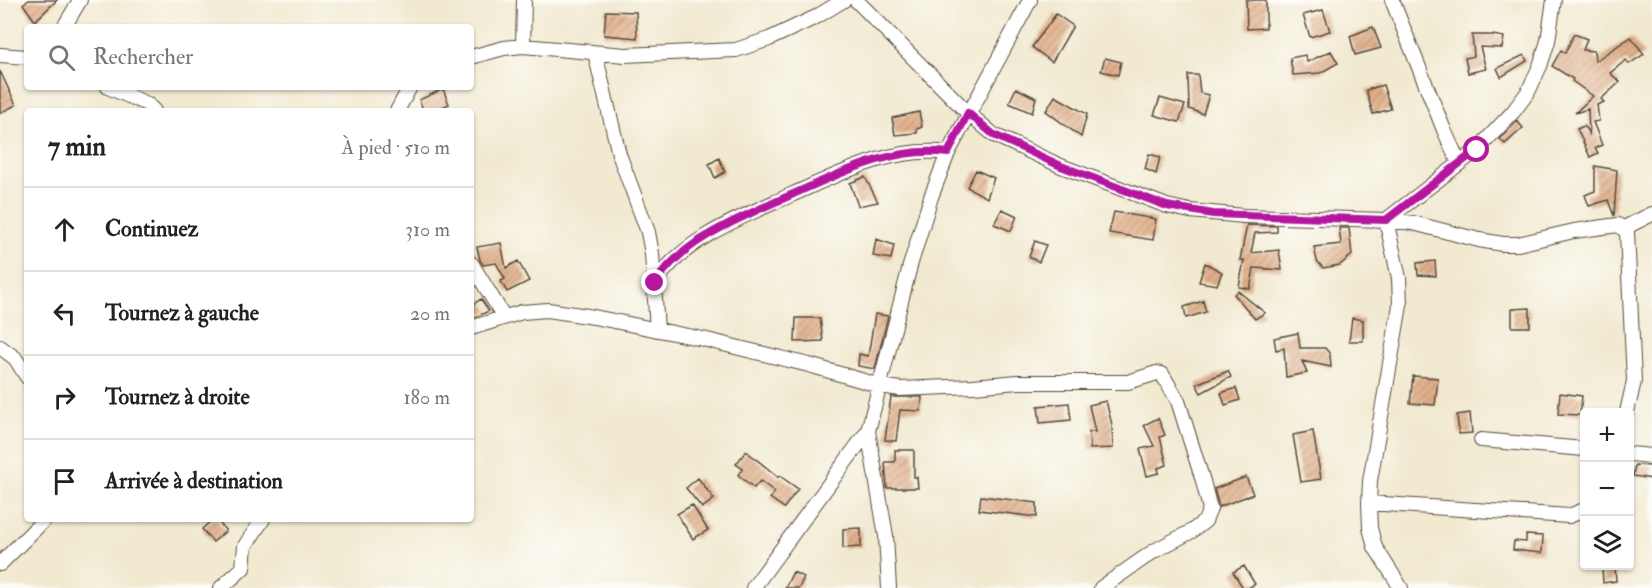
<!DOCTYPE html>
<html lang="fr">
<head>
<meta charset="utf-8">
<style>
	body { margin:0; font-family:"IM FELL Double Pica",serif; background:#f6f6f6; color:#222 }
	.controls { position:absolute; right:18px; bottom:18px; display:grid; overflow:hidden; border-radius:6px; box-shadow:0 2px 4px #0004 }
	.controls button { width:54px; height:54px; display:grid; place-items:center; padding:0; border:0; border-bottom:2px solid #e0e0e0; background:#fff; color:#222; font:30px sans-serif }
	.stop { position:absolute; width:18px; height:18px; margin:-14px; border:4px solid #b5179e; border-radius:50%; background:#fff }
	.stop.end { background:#b5179e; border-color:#fff; box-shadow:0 2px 6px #0008 }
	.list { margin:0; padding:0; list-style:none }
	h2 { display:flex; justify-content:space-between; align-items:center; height:78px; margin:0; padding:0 24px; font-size:26px }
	h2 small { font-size:20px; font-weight:400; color:#767676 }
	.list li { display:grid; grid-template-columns:39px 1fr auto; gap:18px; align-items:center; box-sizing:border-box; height:84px; padding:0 24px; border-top:2px solid #e0e0e0 }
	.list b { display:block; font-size:22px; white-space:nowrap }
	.list em { font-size:20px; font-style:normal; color:#767676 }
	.icon { flex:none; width:33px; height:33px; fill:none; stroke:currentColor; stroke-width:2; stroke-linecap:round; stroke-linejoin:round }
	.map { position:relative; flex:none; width:1652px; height:588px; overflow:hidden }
	.search { position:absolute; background:#fff; box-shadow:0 2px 4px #0004; left:24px; top:24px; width:450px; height:66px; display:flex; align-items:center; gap:15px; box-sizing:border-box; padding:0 21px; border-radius:6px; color:#767676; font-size:22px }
	.panel { position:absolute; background:#fff; box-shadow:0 2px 4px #0004; left:24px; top:108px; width:450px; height:414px; border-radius:6px }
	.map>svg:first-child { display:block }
	.building { fill:url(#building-hatch) }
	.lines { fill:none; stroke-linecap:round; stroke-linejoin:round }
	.minor-casing { stroke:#564739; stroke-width:16 }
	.minor { stroke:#fff; stroke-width:14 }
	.route { stroke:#b5179e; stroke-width:8 }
</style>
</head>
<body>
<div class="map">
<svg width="1652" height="588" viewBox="0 0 1652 588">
	<defs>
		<pattern id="building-hatch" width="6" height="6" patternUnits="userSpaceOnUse" patternTransform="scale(1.5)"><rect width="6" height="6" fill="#e1b08a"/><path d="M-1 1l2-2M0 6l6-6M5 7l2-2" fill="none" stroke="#b88f70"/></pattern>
	</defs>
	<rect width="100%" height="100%" fill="#fdfcf7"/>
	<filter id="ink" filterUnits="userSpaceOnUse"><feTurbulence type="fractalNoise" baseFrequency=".0167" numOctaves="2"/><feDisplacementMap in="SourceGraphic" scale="12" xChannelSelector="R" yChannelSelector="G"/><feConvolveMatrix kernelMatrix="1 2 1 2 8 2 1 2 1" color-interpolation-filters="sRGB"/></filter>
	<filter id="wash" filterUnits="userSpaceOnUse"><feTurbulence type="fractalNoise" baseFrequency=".008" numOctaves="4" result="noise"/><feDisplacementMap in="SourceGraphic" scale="24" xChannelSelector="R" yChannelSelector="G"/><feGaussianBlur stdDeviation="1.35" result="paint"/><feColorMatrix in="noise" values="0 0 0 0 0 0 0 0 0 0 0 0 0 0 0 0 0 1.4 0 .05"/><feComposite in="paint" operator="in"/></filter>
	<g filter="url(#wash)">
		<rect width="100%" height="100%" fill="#f1e9d0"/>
		<g id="blocks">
			<path class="building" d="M29,0H57L35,21L23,4Z
				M1246,0H1266V28L1247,29Z
				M1323,10L1330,31L1310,37L1303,15Z
				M606,11L636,12L637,38L604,35Z
				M1056,14L1073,26L1052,62L1032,47Z
				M1373,27L1381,48L1355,55L1350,36Z
				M1574,34L1587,39L1583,50L1594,51L1595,61L1631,37L1644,54L1629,64L1626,60L1610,73L1620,82L1601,99L1604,102L1597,105L1599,121L1593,122L1602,145L1595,148L1598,153L1590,157L1577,129L1584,126L1589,134L1588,109L1575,113L1593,96L1572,81L1573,79L1552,66L1561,50L1565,53Z
				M1472,35H1493L1504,37L1502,48L1480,47L1486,69L1468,73L1465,58L1474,56Z
				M1331,51L1338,63L1320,73L1293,75L1290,58L1305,55L1307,62Z
				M1524,55L1527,61L1501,77L1497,68Z
				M1105,58L1121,62L1118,75L1101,71Z
				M0,71L16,105L0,113Z
				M1188,75H1198L1200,93L1209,95L1203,114L1189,109Z
				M1383,85L1391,109L1373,114L1366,90Z
				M1016,88L1036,98L1032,113L1009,103Z
				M443,89L449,104L434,111H424L419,100Z
				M1055,96L1087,114L1081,137L1046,111Z
				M1160,98L1185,105L1179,122L1154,115Z
				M919,112L922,127L917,129V133L895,135L892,118Z
				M1517,121L1523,128L1505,144L1500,139Z
				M1149,154L1160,157L1156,174L1145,169Z
				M719,158L725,172L715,178L709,164Z
				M1595,166L1617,170L1614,216L1608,200L1589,206L1585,195L1595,191Z
				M976,170L994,178L987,198L967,187Z
				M865,177L878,202L858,206L850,183Z
				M1002,209L1017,216L1011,231L994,224Z
				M1114,212L1156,219L1153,240L1109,233Z
				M1247,225L1277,226V232L1255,233L1251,253L1279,250L1282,270L1254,268L1250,289L1239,287L1244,260H1240Z
				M1339,228H1349L1352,255L1340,265L1323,268L1317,261L1314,247L1341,244Z
				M876,239L894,245L891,259L873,256Z
				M1035,241L1046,245L1039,262L1029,257Z
				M501,243L506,268L518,261L529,281L507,292L501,281L505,279L496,263L483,265L480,260L477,247Z
				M1435,261L1436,276L1418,275L1417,263Z
				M1205,263L1222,272L1217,285L1199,282Z
				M1238,291L1265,313L1255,319L1234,294Z
				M481,299L489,311L471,319V306Z
				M1203,301L1206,312L1186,318L1184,307Z
				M1530,308V327H1512V309Z
				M875,314L888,316L875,369L858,366L859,354L868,356Z
				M796,318H820L823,341L795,342Z
				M1352,318L1363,320V341H1349Z
				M1298,333L1300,348H1325L1330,354L1331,367L1302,361L1307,373L1286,377L1284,348L1276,350L1274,338Z
				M1228,371L1231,377L1201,393L1196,384Z
				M1413,376L1438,378L1435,405L1410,403Z
				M1236,388L1240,400L1225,405L1221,393Z
				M1560,393L1582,396L1580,415L1558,414Z
				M891,397H922L921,411L900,410L896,441L885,440Z
				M1106,401L1112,425L1113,448L1090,449L1089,432H1095L1089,405Z
				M1069,403L1071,420L1040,423L1038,406Z
				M1470,413L1472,433L1459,434L1457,415Z
				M1158,418L1165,435L1160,437L1167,465L1158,468L1159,473L1147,476L1140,449L1154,446L1144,425Z
				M1313,431L1321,479L1301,482L1293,435Z
				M895,450H914V477H917L918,488H887L885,462H895Z
				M746,451L778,477L780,476L798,489L784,508L770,498L775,492L760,481L754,488L738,475L743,469L736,464Z
				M1635,465L1652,466V479L1633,476Z
				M1246,477L1253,494L1219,507L1214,489Z
				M698,478L714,499L702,508L686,488Z
				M981,496L1037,503V517L979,510Z
				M692,505L708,530L693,539L677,514Z
				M213,519H216L226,531L213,542L202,529Z
				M861,528V547L843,548V529Z
				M1526,535L1543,536L1542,553L1513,550L1514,541L1526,542Z
				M1244,566L1255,584L1248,588H1243L1233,572Z
				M1615,566L1616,581L1603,583L1602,568Z
				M793,572L804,577L799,588H785Z"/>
		</g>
	</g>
	<g filter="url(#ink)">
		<use href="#blocks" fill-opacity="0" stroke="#564739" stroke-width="1.5"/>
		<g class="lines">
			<defs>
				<path id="minor" d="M856,0L968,113L994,135L1061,166L1167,206L1190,211L1244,216L1386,220L1413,223L1479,240L1503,244H1518L1574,231L1618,225L1627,232L1634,381L1627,412
					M1392,0L1444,130L1459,163
					M64,27L80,0
					M523,46L524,0
					M595,53L619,154L648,232L652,254L657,330
					M0,55L27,57
					M471,57L504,48L523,46L625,55L736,50L769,39L816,17L844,0
					M108,87L147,104L154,111
					M397,111L410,87
					M1624,228L1652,214
					M471,263L504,317
					M655,283C684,238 744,216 791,195C839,174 894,145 948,153
					M471,328L522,312L548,310L594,317L703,339L809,365L881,386L900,389L973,386L1018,382H1128L1157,373L1162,374L1178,401L1203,481L1210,509L1205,521L1192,531L1154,551L1101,588
					M0,347L15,358L27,377
					M868,431L886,536L889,588
					M1481,440L1584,449
					M1630,454L1652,456
					M1369,503L1569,516L1584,510
					M0,564L45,519
					M221,588L243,568L245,546L263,519
					M753,588L868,431L910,266L931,197L948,153L1030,0
					M1401,588L1375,547L1370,528L1369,503L1370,481L1400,305L1399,278L1386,220L1477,150L1513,112L1528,92L1540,66L1548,41L1554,0"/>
			</defs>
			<use href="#minor" class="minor-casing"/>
			<use href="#minor" class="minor"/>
		</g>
	</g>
	<g class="lines" filter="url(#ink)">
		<path class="route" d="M655,283C683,239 745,216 791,195C839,174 894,145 948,153L968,113L994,135L1061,166L1167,206L1213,214L1386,220L1477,150"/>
	</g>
</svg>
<div class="controls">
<button>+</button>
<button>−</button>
<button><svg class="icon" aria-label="layers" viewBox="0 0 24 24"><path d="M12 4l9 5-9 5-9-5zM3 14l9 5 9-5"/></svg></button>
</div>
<div class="stop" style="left:1477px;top:150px"></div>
<div class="stop end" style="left:655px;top:283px"></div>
<div class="search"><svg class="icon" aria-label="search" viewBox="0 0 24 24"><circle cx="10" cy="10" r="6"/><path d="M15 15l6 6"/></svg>Rechercher</div>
<section class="panel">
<h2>7 min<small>À pied · 510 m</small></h2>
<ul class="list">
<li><svg class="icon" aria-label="ahead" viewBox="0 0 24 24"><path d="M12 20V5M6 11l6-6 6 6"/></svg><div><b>Continuez</b></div><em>310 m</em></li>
<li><svg class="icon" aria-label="left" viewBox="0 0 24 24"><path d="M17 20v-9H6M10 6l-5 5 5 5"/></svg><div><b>Tournez à gauche</b></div><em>20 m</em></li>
<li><svg class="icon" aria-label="right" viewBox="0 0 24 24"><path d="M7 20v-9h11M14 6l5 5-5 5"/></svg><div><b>Tournez à droite</b></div><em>180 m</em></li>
<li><svg class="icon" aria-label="arrive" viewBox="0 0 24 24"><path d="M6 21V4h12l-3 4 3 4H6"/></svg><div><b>Arrivée à destination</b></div></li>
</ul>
</section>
</div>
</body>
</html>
